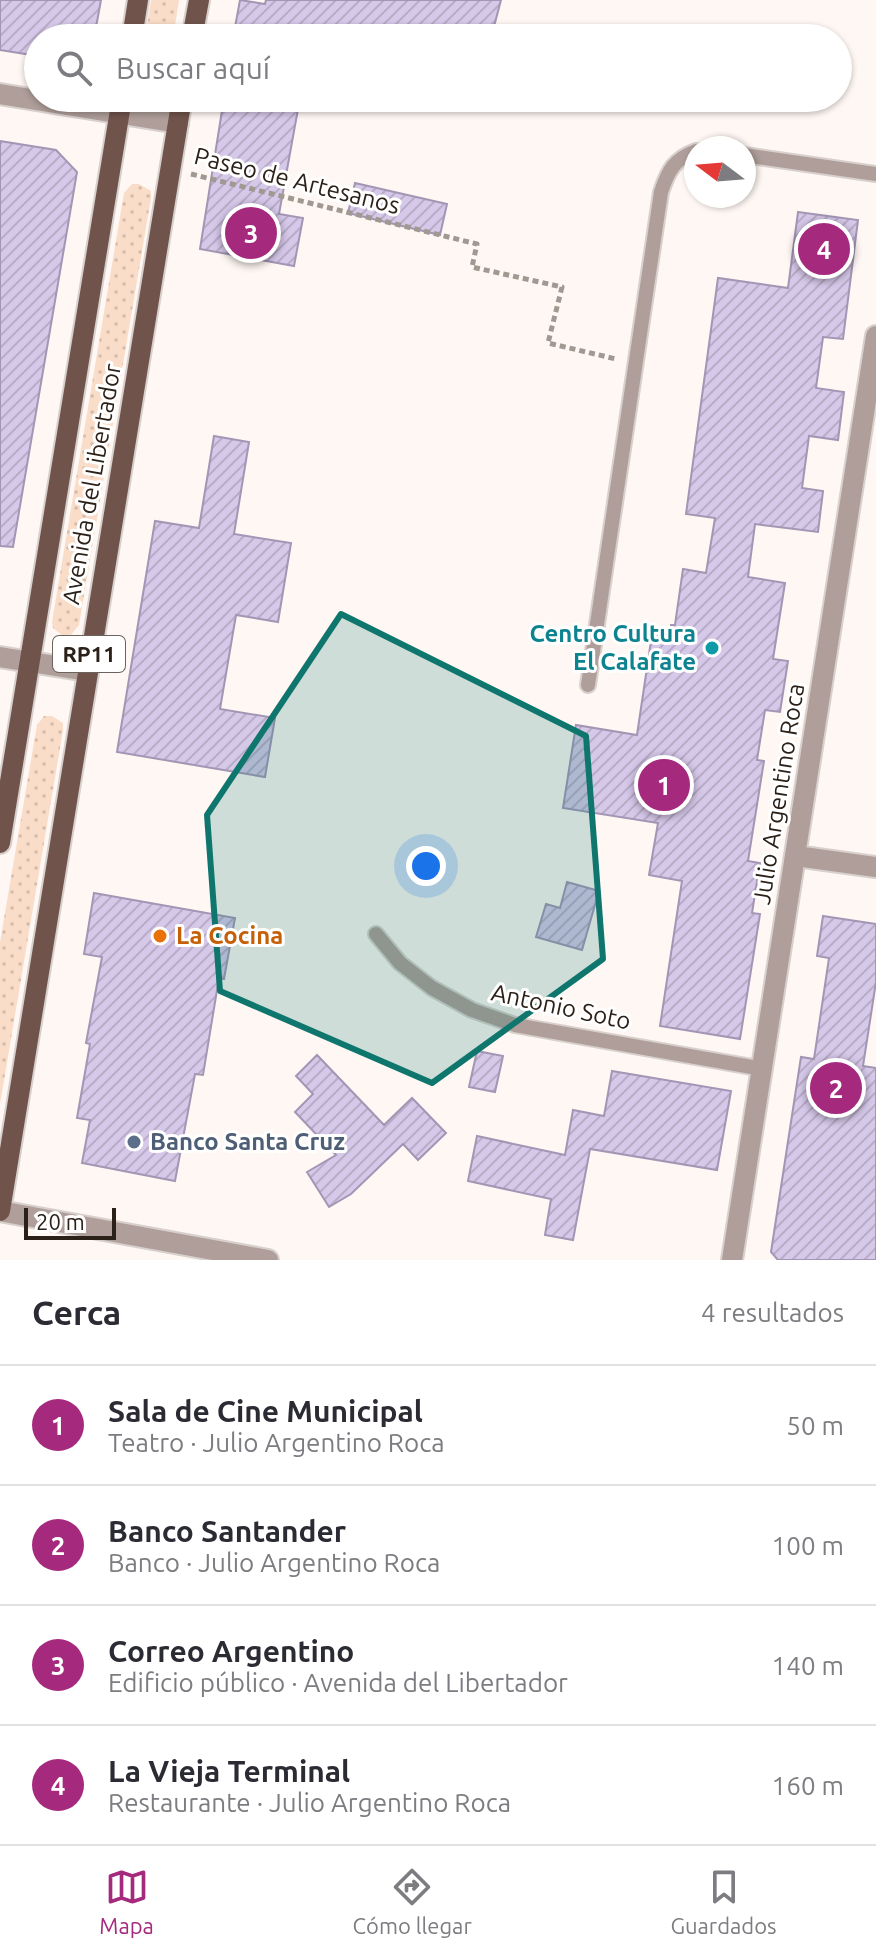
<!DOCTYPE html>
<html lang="es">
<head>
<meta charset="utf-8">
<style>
	body { margin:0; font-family:Ubuntu,sans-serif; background:#f2f2f3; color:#2b2b33 }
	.compass { position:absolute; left:684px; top:136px; width:72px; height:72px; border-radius:50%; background:#fff; box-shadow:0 2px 6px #0004; rotate:286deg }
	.scale { position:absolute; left:24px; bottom:20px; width:92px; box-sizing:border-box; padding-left:8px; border:4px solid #2c2118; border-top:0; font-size:22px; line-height:28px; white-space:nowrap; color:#2c2118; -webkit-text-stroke:6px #fff; paint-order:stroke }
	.you { position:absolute; left:426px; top:866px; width:28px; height:28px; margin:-20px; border:6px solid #fff; border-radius:50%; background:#1a73e8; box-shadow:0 0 0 12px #1a73e833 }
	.badge { display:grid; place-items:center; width:52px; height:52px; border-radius:50%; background:#a52a7e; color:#fff; font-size:26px; font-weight:700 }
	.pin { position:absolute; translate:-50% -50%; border:4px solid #fff; box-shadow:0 2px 8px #0006 }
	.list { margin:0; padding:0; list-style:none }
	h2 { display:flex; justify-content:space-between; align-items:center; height:104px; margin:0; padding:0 32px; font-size:34px }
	h2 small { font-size:26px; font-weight:400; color:#7c7c81 }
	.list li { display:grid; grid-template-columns:52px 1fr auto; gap:24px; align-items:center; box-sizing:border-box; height:120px; padding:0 32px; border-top:2px solid #e1e1e2 }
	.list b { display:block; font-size:30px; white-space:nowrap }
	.list p { margin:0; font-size:26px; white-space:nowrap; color:#7c7c81 }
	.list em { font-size:26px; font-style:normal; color:#7c7c81 }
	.icon { flex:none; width:44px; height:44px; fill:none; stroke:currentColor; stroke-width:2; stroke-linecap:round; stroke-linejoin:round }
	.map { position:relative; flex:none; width:876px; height:1260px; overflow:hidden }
	.search { position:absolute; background:#fff; box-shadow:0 2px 6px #0004; left:24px; right:24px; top:24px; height:88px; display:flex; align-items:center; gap:20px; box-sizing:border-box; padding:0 28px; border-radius:44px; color:#7c7c81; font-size:30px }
	.sheet { height:584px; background:#fff }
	nav { display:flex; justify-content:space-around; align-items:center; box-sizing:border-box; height:112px; border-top:2px solid #e1e1e2; background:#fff; font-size:22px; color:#7c7c81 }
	nav a { display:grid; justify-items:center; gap:4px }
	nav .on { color:#a52a7e }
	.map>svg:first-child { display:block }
	.park { fill:url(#park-dots) }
	.building { fill:url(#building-hatch); stroke:#a395b4; stroke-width:2 }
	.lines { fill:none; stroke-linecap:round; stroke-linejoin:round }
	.lane-casing { stroke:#d8d0cc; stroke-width:18 }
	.street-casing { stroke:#d8d0cc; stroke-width:24 }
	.primary-casing { stroke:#d8d0cc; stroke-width:24 }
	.path { stroke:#a19892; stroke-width:5; stroke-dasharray:6 4; stroke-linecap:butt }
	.lane { stroke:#af9e99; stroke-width:14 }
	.street { stroke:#af9e99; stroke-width:20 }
	.primary { stroke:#70544c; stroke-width:20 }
	.marked { fill:#0f766e; fill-opacity:0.2; stroke:#0f766e; stroke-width:6; stroke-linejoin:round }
	.culture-dot { fill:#0f9aa8; stroke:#fff; stroke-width:3 }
	.food-dot { fill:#e8710a; stroke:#fff; stroke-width:3 }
	.service-dot { fill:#5c6f8a; stroke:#fff; stroke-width:3 }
	.labels { text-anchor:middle; stroke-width:6; stroke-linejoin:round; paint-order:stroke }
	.shield { fill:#fff; stroke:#6b645d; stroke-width:2 }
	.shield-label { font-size:22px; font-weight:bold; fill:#2c2118 }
	.street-label { font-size:24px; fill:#2c2118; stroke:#fff }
	.culture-label { font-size:24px; font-weight:bold; fill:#0d838f; stroke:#fff; text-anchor:end }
	.food-label { font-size:24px; font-weight:bold; fill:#c56008; stroke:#fff; text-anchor:start }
	.service-label { font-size:24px; font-weight:bold; fill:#4e5e75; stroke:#fff; text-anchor:start }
</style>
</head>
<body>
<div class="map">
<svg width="876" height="1260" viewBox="0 0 876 1260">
	<defs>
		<pattern id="park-dots" width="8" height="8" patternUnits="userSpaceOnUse" patternTransform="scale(2)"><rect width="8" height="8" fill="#f9ddc8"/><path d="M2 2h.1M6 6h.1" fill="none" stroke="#d6bdab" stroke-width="1.8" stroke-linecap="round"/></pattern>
		<pattern id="building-hatch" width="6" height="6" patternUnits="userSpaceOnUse" patternTransform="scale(2)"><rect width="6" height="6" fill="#d6c8e9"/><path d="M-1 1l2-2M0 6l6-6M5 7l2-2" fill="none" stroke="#b8acc7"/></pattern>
	</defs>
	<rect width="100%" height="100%" fill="#fef7f3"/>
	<path class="park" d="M151,0H179L173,38H145Z
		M132,184H139L151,191V198L79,625L70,636H63L53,628L52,622L124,193Z
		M44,716H52L63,723V730L0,1104V942L37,725Z"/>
	<path class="building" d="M0,0H101L94,38H38V56L0,50Z
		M240,0L265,4L266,0H501L491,38H233Z
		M224,98H300L279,214L303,218L294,266L200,249Z
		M0,141L56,150L77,172L13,547L0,546Z
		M355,183L447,204L440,235L348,213Z
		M798,212L858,220L843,339L823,337L816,388L844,392L838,440L809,436L802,488L823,491L818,532L755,524L748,577L785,583L773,659L788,661L780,712L765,710L757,760L764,761L748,861L760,863L752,913L760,914L740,1039L660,1026L682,881L649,875L658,823L563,808L576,725L637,735L652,634L669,637L671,625H675L683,569L706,573L715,518L686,514L718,278L788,288Z
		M214,436L249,442L234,534L291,543L278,622L236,615L220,709L275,718L265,777L117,752L155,521L199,528Z
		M567,882L599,891L582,950L536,937L546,904L560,908Z
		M94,893L235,918L224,979L219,978L203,1075L195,1074L175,1181L82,1163L90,1120L77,1118L90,1044L86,1043L102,957L84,954Z
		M823,916L876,924V982L863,1066L876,1068V1260H778L771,1252L801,1057L814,1059L829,958L817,956Z
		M477,1051L503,1056L495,1092L469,1087Z
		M317,1055L384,1125L412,1098L446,1133L418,1160L403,1144L351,1194L329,1207L307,1172L336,1155L295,1112L313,1094L296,1076Z
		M612,1071L731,1091L717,1170L590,1149L573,1240L545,1235L551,1199L468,1181L477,1136L565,1155L573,1110L604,1116Z"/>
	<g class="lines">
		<defs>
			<path id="lane" d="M744,155L876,174
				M588,685L661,192C668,171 674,159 696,151
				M376,934L400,963L432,988L472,1010L515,1025L763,1069"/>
			<path id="street" d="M0,94L178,123
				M0,657L87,671
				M796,856L876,867
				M0,1211L268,1260
				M732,1260L876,336"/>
			<path id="primary" d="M132,38L138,0
				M192,38L199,0
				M0,843L122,98
				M0,1211L182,98"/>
		</defs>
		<use href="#lane" class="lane-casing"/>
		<use href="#street" class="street-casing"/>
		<use href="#primary" class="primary-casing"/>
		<path class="path" d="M191,174L477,244L472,267L562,287L548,343L616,359"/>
		<use href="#lane" class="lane"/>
		<use href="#street" class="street"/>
		<use href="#primary" class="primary"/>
	</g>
	<path class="marked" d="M341,614L586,736L603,959L432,1083L220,991L207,815Z"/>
	<circle class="culture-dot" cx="712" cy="648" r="8"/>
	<circle class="food-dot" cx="160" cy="936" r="8"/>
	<circle class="service-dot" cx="134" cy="1142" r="8"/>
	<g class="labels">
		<rect class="shield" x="53" y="636" width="72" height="36" rx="6"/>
		<g class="shield-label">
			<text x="89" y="662">RP11</text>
		</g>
		<g class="street-label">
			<text transform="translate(297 181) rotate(14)" y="8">Paseo de Artesanos</text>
			<text transform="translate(92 484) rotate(-80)" y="8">Avenida del Libertador</text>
			<text transform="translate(779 794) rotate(-81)" y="8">Julio Argentino Roca</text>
			<text transform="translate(561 1007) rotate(12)" y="8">Antonio Soto</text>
		</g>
		<g class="culture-label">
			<text x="696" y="642">Centro Cultura<tspan x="696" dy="28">El Calafate</tspan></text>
		</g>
		<g class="food-label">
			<text x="176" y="944">La Cocina</text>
		</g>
		<g class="service-label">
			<text x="150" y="1150">Banco Santa Cruz</text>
		</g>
	</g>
</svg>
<svg class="compass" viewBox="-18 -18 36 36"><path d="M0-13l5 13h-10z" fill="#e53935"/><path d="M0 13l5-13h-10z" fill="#7c7c81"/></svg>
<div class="scale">20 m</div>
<div class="you"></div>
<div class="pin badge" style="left:664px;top:785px">1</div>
<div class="pin badge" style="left:836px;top:1088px">2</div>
<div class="pin badge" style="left:251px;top:233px">3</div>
<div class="pin badge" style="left:824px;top:249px">4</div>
<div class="search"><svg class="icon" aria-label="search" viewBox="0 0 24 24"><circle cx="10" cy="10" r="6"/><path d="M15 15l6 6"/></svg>Buscar aquí</div>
</div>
<section class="sheet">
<h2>Cerca<small>4 resultados</small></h2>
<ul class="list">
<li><span class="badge">1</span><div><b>Sala de Cine Municipal</b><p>Teatro · Julio Argentino Roca</p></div><em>50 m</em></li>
<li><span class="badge">2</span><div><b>Banco Santander</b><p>Banco · Julio Argentino Roca</p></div><em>100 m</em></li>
<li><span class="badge">3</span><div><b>Correo Argentino</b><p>Edificio público · Avenida del Libertador</p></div><em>140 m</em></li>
<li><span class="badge">4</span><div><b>La Vieja Terminal</b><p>Restaurante · Julio Argentino Roca</p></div><em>160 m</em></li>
</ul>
</section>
<nav>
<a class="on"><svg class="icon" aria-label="map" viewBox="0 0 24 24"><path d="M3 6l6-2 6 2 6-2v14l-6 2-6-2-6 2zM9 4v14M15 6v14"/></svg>Mapa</a>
<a><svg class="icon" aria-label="directions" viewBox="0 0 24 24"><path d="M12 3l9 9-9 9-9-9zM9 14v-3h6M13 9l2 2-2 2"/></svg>Cómo llegar</a>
<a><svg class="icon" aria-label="saved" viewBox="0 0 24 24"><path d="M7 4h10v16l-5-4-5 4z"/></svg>Guardados</a>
</nav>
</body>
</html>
